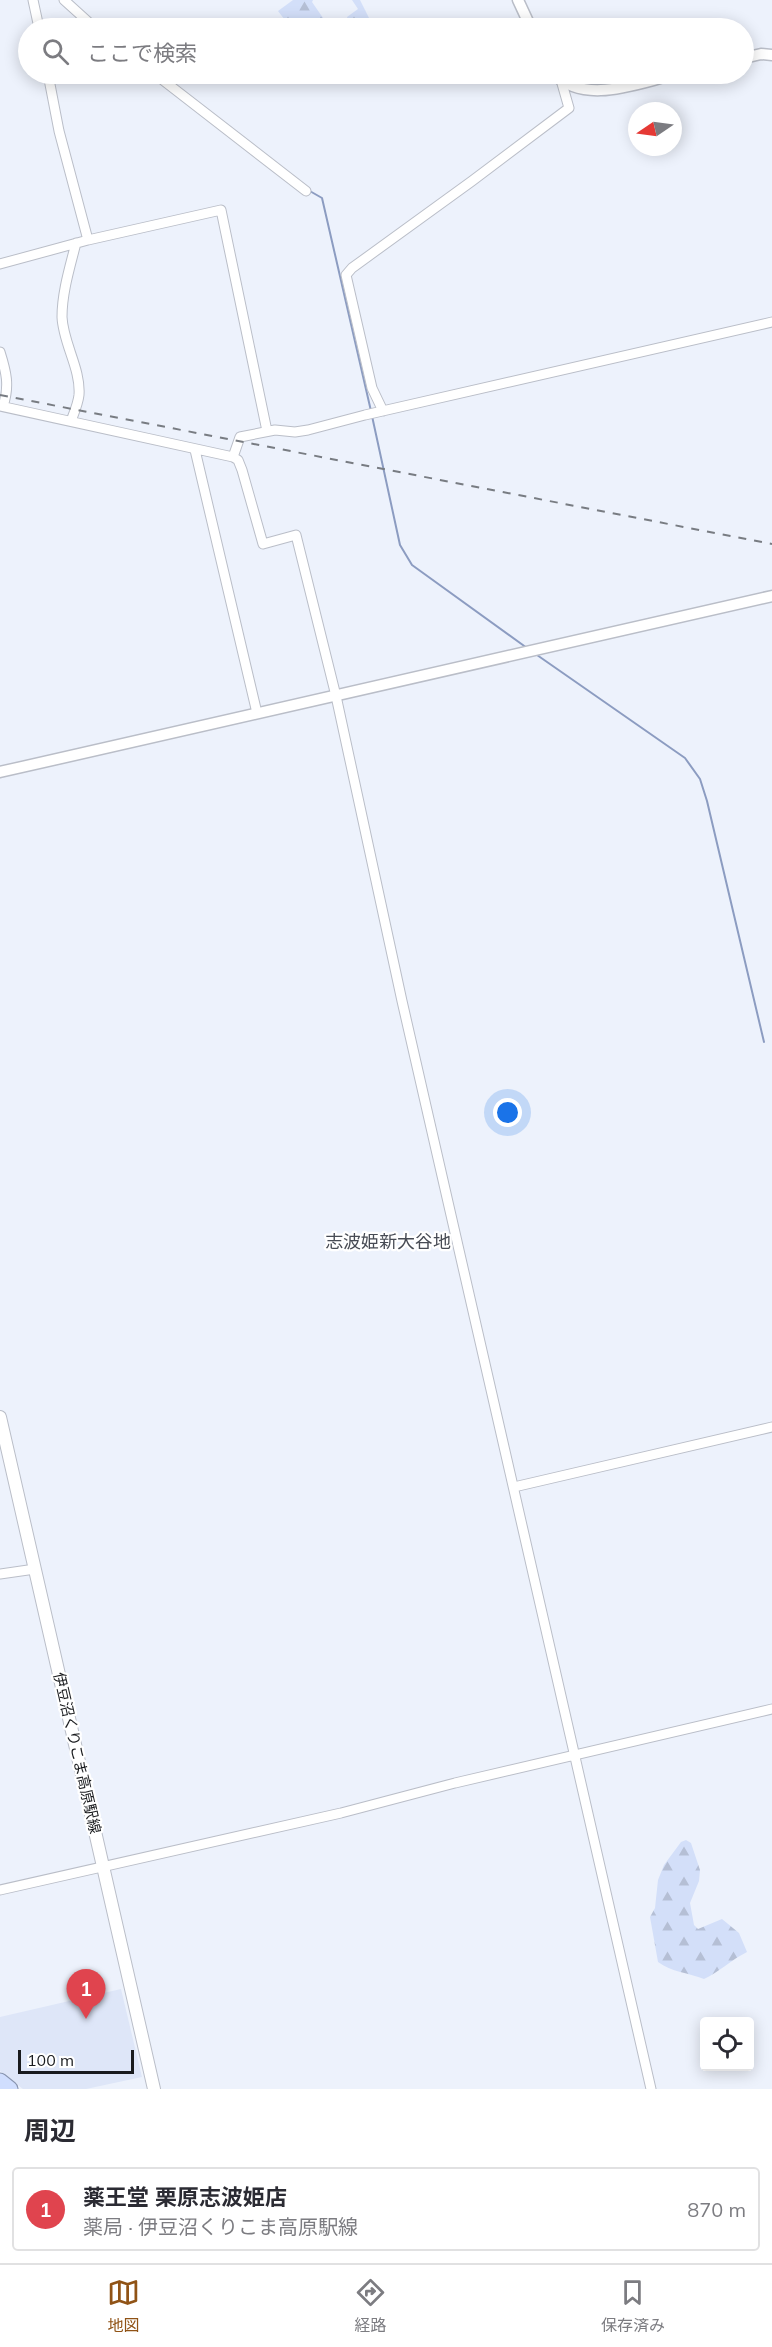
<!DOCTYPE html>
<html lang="ja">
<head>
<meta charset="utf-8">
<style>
	body { margin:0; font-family:Mulish,"Noto Sans JP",sans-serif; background:#f7f7f7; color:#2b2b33 }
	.controls { position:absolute; right:18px; bottom:18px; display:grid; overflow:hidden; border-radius:6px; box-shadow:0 3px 15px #0003 }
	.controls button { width:54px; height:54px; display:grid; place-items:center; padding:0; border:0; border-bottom:2px solid #e1e1e2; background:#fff; color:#2b2b33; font:30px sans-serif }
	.compass { position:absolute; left:628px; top:102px; width:54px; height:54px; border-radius:50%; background:#fff; box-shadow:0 3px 15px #0003; rotate:257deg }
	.scale { position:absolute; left:18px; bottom:15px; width:116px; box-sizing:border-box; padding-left:6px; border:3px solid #191b1e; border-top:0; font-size:16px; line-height:21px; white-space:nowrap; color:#191b1e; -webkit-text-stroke:4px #fff; paint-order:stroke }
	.you { position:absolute; left:508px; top:1113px; width:21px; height:21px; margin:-15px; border:4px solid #fff; border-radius:50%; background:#1a73e8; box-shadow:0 0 0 9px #1a73e833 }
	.badge { display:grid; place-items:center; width:39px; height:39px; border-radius:50%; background:#905316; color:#fff; font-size:20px; font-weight:700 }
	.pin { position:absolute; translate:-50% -50px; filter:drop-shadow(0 2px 3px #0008) }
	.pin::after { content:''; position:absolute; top:32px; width:21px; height:18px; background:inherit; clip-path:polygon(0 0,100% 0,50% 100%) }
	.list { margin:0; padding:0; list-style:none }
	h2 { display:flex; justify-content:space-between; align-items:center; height:78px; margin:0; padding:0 24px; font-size:26px }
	h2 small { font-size:20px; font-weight:400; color:#7c7c81 }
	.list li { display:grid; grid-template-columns:39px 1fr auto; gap:18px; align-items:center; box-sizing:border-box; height:84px; margin:0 12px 12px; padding:0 12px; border:2px solid #e1e1e2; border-radius:6px }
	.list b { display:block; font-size:22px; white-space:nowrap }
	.list p { margin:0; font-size:20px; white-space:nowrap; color:#7c7c81 }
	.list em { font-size:20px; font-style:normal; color:#7c7c81 }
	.icon { flex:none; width:33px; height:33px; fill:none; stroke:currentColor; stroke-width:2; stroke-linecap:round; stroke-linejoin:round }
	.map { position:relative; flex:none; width:772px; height:2089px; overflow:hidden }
	.search { position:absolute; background:#fff; box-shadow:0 3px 15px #0003; left:18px; right:18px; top:18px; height:66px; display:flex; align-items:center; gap:15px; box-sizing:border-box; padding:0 21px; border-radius:33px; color:#7c7c81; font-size:22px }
	.sheet { height:174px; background:#fff }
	nav { display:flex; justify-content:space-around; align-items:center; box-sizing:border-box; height:84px; border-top:2px solid #e1e1e2; background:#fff; font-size:16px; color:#7c7c81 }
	nav a { display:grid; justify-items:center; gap:3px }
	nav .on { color:#905316 }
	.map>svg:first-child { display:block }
	.built { fill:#dee6f8 }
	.forest { fill:url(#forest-firs) }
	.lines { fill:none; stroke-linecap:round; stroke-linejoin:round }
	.stream { stroke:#8c9cc1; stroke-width:2 }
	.minor-casing { stroke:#babec8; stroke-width:11 }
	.tertiary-casing { stroke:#babec8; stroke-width:13 }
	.secondary-casing { stroke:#babec8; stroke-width:14 }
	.trunk-casing { stroke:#8894af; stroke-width:17 }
	.minor { stroke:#fff; stroke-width:9 }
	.tertiary { stroke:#fff; stroke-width:10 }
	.secondary { stroke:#fff; stroke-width:12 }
	.trunk { stroke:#d0defe; stroke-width:15 }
	.rail { stroke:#787c82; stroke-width:2; stroke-dasharray:8 8; stroke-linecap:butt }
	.labels { text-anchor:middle; stroke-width:4.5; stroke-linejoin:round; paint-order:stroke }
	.street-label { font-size:15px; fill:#191b1e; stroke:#fff }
	.quarter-label { font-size:18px; fill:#474b54; stroke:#fff }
</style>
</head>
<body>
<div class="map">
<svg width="772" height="2089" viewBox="0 0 772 2089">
	<defs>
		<pattern id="forest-firs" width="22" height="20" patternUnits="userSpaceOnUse" patternTransform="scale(1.5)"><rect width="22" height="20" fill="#d3dff9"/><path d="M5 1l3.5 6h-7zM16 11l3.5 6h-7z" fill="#b5bfd5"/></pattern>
	</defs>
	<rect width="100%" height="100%" fill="#edf2fc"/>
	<path class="built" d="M121,1989L142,2077L86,2089H23L0,2071V2017Z"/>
	<path class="forest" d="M293,0H313L312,2L330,28H291L278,11Z
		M352,0H360L372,24L367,28H341L349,23L347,17L358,9Z
		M686,1840L691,1843L700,1870L699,1881L690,1903L694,1925L698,1929L722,1919L739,1933L747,1952C731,1960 719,1972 704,1979C689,1973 671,1972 658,1962L650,1917L655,1908L658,1880L664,1865L681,1842Z"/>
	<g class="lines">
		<path class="stream" d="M308,190L322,198L371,411
			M372,416L400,545L412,565L527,648
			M537,655L685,758L700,779L707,801L764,1042"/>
		<defs>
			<path id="minor" d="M33,0L39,28
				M64,0L95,28
				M48,74L59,131L88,240
				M155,74L306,191
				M0,264L88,240L221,210L267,431
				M0,352C6,371 10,386 3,406
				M0,406L233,457L238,460L242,470L263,544L296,535L336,696L402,1001L651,2089
				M383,411L372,388L346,275L352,268L472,181L569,108L561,80
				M71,421C74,413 78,404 79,395C81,369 63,343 62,317C62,292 70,267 76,243
				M195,450L257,713
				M233,457L240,437L275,430L295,432L308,430L365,415L772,322
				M514,1487L772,1427
				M0,1574L35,1569
				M0,1890L341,1813L455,1783L772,1709"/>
			<path id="tertiary" d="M518,0L531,28
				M744,58L761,54L772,55
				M554,74C586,106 639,82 677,74
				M0,772L772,596"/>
			<path id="secondary" d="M0,1417L154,2089"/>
			<path id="trunk" d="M0,2081L10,2089"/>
		</defs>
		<use href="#minor" class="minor-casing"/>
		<use href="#tertiary" class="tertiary-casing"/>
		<use href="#secondary" class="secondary-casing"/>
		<use href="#trunk" class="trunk-casing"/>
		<use href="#minor" class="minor"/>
		<use href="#tertiary" class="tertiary"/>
		<use href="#secondary" class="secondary"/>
		<use href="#trunk" class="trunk"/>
		<path class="rail" d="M0,395L772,544"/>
	</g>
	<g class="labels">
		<g class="street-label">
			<text transform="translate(77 1753) rotate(77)" y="5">伊豆沼くりこま高原駅線</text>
		</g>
		<g class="quarter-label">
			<text x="388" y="1248">志波姫新大谷地</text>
		</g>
	</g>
</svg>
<div class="controls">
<button><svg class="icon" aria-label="locate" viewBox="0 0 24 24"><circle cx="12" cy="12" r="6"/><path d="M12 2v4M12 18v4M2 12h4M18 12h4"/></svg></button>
</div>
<svg class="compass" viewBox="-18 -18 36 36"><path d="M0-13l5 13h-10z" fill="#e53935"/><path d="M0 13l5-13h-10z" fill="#7c7c81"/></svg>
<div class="scale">100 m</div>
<div class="you"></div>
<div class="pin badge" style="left:86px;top:2019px;background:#e0444e">1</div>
<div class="search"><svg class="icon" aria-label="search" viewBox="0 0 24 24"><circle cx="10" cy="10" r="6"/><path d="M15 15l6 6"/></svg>ここで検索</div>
</div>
<section class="sheet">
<h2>周辺<small></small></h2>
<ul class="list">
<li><span class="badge" style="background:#e0444e">1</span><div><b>薬王堂 栗原志波姫店</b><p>薬局 · 伊豆沼くりこま高原駅線</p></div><em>870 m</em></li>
</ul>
</section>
<nav>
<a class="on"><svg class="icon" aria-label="map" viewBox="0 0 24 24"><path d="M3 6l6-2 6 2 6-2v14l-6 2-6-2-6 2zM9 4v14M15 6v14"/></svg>地図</a>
<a><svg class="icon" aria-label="directions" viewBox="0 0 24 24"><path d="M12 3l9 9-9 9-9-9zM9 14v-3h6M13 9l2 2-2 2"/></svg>経路</a>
<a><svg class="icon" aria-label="saved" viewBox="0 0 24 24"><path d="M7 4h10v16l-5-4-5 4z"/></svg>保存済み</a>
</nav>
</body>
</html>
